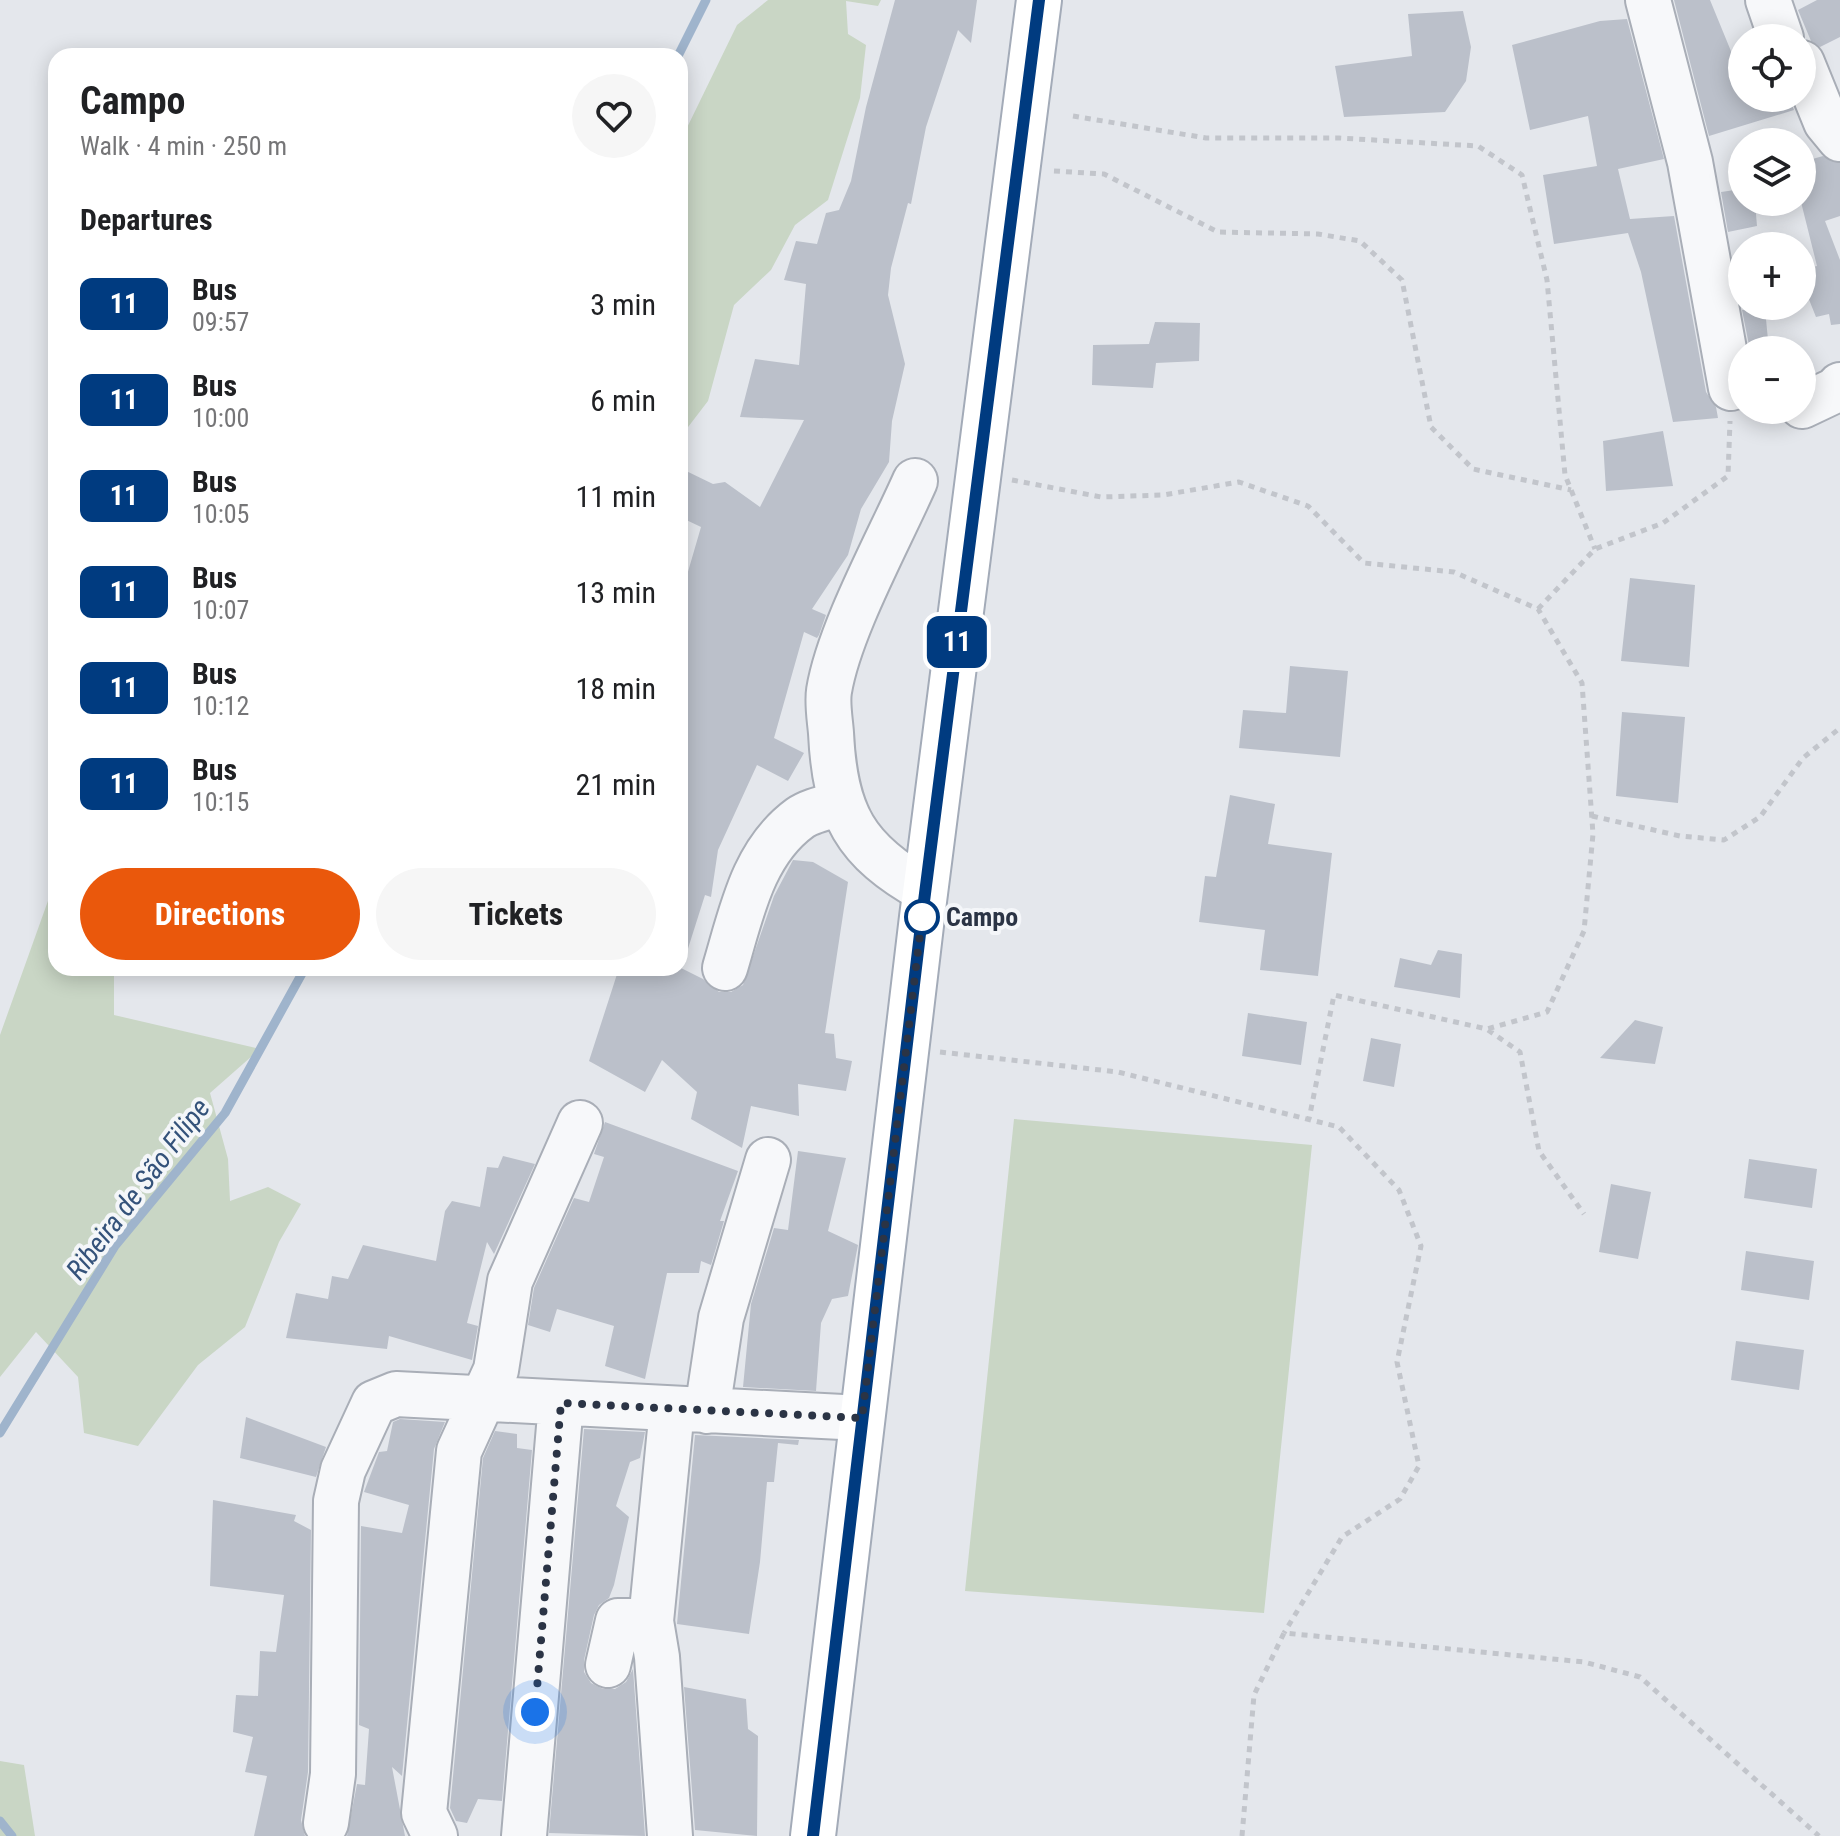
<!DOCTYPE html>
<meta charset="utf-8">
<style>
body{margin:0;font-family:"Roboto Condensed",sans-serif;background:#f6f6f6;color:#202124;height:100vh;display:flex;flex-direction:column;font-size:30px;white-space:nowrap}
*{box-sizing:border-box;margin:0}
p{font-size:26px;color:#757577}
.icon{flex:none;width:44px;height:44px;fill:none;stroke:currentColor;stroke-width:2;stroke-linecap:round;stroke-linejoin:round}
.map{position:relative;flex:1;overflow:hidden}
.side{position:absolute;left:48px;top:48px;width:640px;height:928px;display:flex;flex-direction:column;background:#fff;border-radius:24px;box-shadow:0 4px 20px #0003}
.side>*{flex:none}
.badge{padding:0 16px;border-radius:12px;font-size:28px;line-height:52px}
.tools{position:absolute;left:1728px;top:24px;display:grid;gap:16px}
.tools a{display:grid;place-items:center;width:88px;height:88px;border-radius:50%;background:#fff;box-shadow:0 4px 20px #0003;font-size:40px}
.you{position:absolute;width:40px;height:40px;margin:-20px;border:6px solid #fff;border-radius:50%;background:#1a73e8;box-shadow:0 0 0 12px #1a73e833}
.map>.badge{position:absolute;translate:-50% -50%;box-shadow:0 0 0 4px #fff}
h2{padding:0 32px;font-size:30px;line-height:72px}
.round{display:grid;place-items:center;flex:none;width:84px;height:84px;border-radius:42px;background:#f6f6f6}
.headline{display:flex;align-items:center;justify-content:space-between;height:136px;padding:0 32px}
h1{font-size:38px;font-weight:700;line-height:60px}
.cta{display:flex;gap:16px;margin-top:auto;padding:16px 32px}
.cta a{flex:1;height:92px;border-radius:48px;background:#ea580c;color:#fff;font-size:32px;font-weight:700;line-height:92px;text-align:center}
.cta a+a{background:#f6f6f6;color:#202124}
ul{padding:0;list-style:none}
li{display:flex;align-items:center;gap:24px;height:96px;padding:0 32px}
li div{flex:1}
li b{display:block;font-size:30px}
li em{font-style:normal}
li .badge{min-width:88px;font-weight:700;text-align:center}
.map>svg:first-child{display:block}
.green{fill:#c9d6c5}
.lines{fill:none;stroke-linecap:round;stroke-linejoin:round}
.stream{stroke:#9fb4cc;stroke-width:9}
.building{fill:#bbc0ca}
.minor-casing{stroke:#a9aeb7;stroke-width:48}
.major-casing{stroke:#a3abb8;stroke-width:48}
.path{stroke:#c2c5cb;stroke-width:5;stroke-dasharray:6 6;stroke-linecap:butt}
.minor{stroke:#f7f8fa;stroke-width:44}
.major{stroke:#fff;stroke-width:44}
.line-casing{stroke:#fff;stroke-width:18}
.line{stroke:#003b80;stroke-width:12}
.walk{stroke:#2b3445;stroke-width:8;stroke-dasharray:0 14.4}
.stop-dot{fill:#fff;stroke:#003b80;stroke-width:4}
.labels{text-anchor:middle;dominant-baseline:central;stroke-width:8;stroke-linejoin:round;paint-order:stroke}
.stop-label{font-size:26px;font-weight:bold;fill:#2b3445;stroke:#f4f6f9;text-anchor:start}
.water-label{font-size:28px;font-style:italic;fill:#34527a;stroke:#f4f6f9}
</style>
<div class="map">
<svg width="1840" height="1836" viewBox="0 0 1840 1836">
<rect width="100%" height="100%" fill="#e4e7ec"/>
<path class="green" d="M768 0H881L878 6 846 1 848 34 866 45 860 98 828 200 795 225 771 270 734 305 708 401 685 431 680 428V142L737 25Z
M56 897V968H114V1015L260 1049 210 1093 228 1159 230 1201 268 1187 301 1204 279 1242 245 1327 198 1365 138 1446 84 1433 78 1377 36 1332 0 1377V1035L49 898Z
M1014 1119 1312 1145 1264 1613 965 1591Z
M0 1761 24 1765 35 1836H0Z"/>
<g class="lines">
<path class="stream" d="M678 56 706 0
M0 1433 115 1246 225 1113 305 968
M0 1821 12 1836"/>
</g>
<path class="building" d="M895 0H977L971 43 958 30 926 127 911 204 908 203 891 268 888 295 905 364 892 421 889 462 861 509 848 555 812 609 826 615 819 635 817 638 804 632 774 738 804 753 788 781 757 765 718 850 711 897 705 895 685 958 680 957V581L685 582 701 527 680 517V468L713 484 725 482 760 507 804 420 740 417 755 359 799 365 806 284 784 280 796 241 817 244 826 213 839 210 851 181 866 107Z
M1674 0H1710L1742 78V98H1789L1794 110 1709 136Z
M1817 0H1840V37L1820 47 1811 41 1798 10Z
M1463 11 1471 47 1466 81 1445 112 1344 117 1335 66 1412 56 1408 14Z
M1627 19 1664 159 1618 169 1630 219 1674 216 1706 392 1716 407 1718 418 1673 422 1641 272 1628 233 1554 244 1543 175 1597 166 1588 116 1530 130 1512 45 1600 21Z
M1823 156 1840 163V216L1825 221 1840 260V324L1831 325 1829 314 1816 317 1802 282V270L1817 266 1801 202 1802 162Z
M1742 189V202H1755L1757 226 1728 232 1721 192Z
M1765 309 1769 350H1750L1742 310Z
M1155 322 1200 323 1199 361 1156 363 1153 388 1092 385 1093 345 1149 344Z
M1663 431 1673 486 1606 491 1603 441Z
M1630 578 1695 585 1689 667 1621 661Z
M1290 666 1348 671 1340 757 1239 748 1243 710 1286 713Z
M1622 712 1685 717 1678 803 1616 796Z
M1230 795 1275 804 1268 844 1332 853 1318 976 1260 970 1265 930 1199 922 1205 876 1216 877Z
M793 860 813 862 848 882 825 1033 834 1034 836 1058 852 1061 846 1091 798 1084 799 1116 751 1106 742 1148 691 1119 697 1092 662 1060 645 1092 589 1061 619 968H681L703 979 719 992H731L743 985 774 896Z
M1438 950 1462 954 1460 998 1394 987 1400 958 1431 965Z
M1248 1013 1307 1022 1301 1065 1242 1056Z
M1635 1020 1663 1027 1655 1064 1600 1058Z
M1371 1038 1401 1044 1394 1087 1363 1081Z
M605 1122 738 1171 720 1221H724L711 1265 701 1261 699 1273H667L645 1379 605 1366 614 1326 557 1309 550 1332 528 1325 534 1288 574 1198 589 1202 604 1157 594 1154Z
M798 1151 846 1158 828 1231 858 1245 848 1296 832 1299 821 1323 816 1391 743 1387 751 1304 774 1228 788 1230Z
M503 1156 535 1164 494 1254 487 1242 467 1323 478 1326 472 1360 389 1336 387 1349 286 1338 296 1293 328 1299 332 1276 348 1279 363 1245 436 1261 445 1211 452 1201 480 1207 487 1167 498 1168Z
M1749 1159 1817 1169 1812 1208 1744 1198Z
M1611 1184 1651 1192 1638 1259 1599 1252Z
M1746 1251 1814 1261 1809 1300 1741 1290Z
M1736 1341 1804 1350 1799 1390 1731 1380Z
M246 1417 326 1447 316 1477 240 1458Z
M400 1419 445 1422 434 1449 402 1776 392 1767 405 1836H347L357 1784 365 1785 369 1729 359 1725 361 1526 402 1533 409 1505 364 1492 379 1452 387 1451 393 1422Z
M584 1429 645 1432 640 1458 630 1462 616 1506 629 1517 614 1585 609 1598 599 1605 594 1615 584 1660V1672L591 1683 603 1689H615L626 1682 633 1669 645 1836 549 1833Z
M495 1431 517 1434V1448L532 1450 502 1801 478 1799 467 1823 456 1821 450 1808 483 1458Z
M695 1435 799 1440 798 1445 778 1443 774 1482H767L760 1562 749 1634 677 1624Z
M213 1500 296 1515 294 1521 311 1530 308 1772 301 1820 305 1836H254L267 1776 245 1772 253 1737 233 1732 236 1695 258 1696 260 1651 276 1652 284 1595 210 1586Z
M684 1687 746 1699 748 1729 758 1736 757 1836 695 1830Z"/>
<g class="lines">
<defs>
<path id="minor" d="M1648 0 1690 162 1731 388
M1768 0 1781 38
M1802 63 1826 122 1840 139
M1802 406 1838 389 1840 385
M915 481C889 540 839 630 829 691 827 704 830 720 831 733 835 814 855 851 925 890
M725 968C741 915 752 853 800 818 810 811 828 807 841 803
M707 1411 721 1318 768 1160
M608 1665 618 1621H651
M326 1823 333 1774 336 1501 343 1470 374 1403 396 1394 862 1418
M435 1836 424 1813 459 1451 496 1370 510 1281 580 1123
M524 1836 561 1403
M670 1836 657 1657 651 1621 672 1409"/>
<path id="major" d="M813 1836 922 917 1039 0"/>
</defs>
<use href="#minor" class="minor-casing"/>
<use href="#major" class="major-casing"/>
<path class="path" d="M1073 116 1206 138H1339L1478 146 1522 175 1547 280 1565 475 1595 549
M1054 171 1104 174 1218 232 1318 234 1360 241 1402 280 1431 427 1473 469 1571 490
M1012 480 1101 497 1163 495 1239 482 1308 506 1364 563 1454 572 1538 609 1582 683 1593 834 1584 931 1547 1012 1487 1029 1334 995 1309 1119
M1538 609 1595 549 1663 523 1728 476 1730 421
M1592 816 1680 836 1724 840 1760 817 1803 758 1840 728
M1488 1030 1520 1052 1539 1151 1584 1214
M940 1052 1118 1072 1339 1127 1399 1190 1421 1246 1397 1362 1419 1466 1400 1499 1342 1537 1284 1633
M1242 1836 1254 1695 1284 1633 1584 1662 1640 1677 1819 1836"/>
<use href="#minor" class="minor"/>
<use href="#major" class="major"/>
</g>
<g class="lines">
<defs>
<path id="line" d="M813 1836 922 917 1039 0"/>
</defs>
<use href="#line" class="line-casing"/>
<use href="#line" class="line"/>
<path class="walk" d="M535 1712 561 1403 862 1418 922 917"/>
</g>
<circle class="stop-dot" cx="922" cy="917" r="16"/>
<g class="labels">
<g class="stop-label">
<text x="946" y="917">Campo</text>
</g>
<g class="water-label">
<text transform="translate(138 1189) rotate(-53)">Ribeira de São Filipe</text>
</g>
</g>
</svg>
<div class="tools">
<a><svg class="icon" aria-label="locate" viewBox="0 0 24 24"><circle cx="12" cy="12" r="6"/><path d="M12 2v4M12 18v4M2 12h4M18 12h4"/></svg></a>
<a><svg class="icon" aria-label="layers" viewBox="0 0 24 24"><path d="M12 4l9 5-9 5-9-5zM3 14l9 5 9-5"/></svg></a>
<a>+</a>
<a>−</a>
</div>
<div class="you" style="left:535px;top:1712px"></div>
<b class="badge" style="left:957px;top:642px;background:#003b80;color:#fff">11</b>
<section class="side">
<div class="headline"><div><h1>Campo</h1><p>Walk · 4 min · 250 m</p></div><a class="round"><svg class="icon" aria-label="heart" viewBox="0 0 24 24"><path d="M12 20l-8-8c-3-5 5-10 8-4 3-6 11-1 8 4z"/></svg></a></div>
<h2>Departures</h2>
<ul>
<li><span class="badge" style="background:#003b80;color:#fff">11</span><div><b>Bus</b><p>09:57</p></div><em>3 min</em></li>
<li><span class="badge" style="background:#003b80;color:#fff">11</span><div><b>Bus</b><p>10:00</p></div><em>6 min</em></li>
<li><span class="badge" style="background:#003b80;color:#fff">11</span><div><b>Bus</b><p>10:05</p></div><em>11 min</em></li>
<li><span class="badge" style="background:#003b80;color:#fff">11</span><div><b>Bus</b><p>10:07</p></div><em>13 min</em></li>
<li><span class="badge" style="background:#003b80;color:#fff">11</span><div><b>Bus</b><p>10:12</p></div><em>18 min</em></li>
<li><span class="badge" style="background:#003b80;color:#fff">11</span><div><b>Bus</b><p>10:15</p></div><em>21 min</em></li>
</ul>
<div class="cta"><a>Directions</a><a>Tickets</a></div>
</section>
</div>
